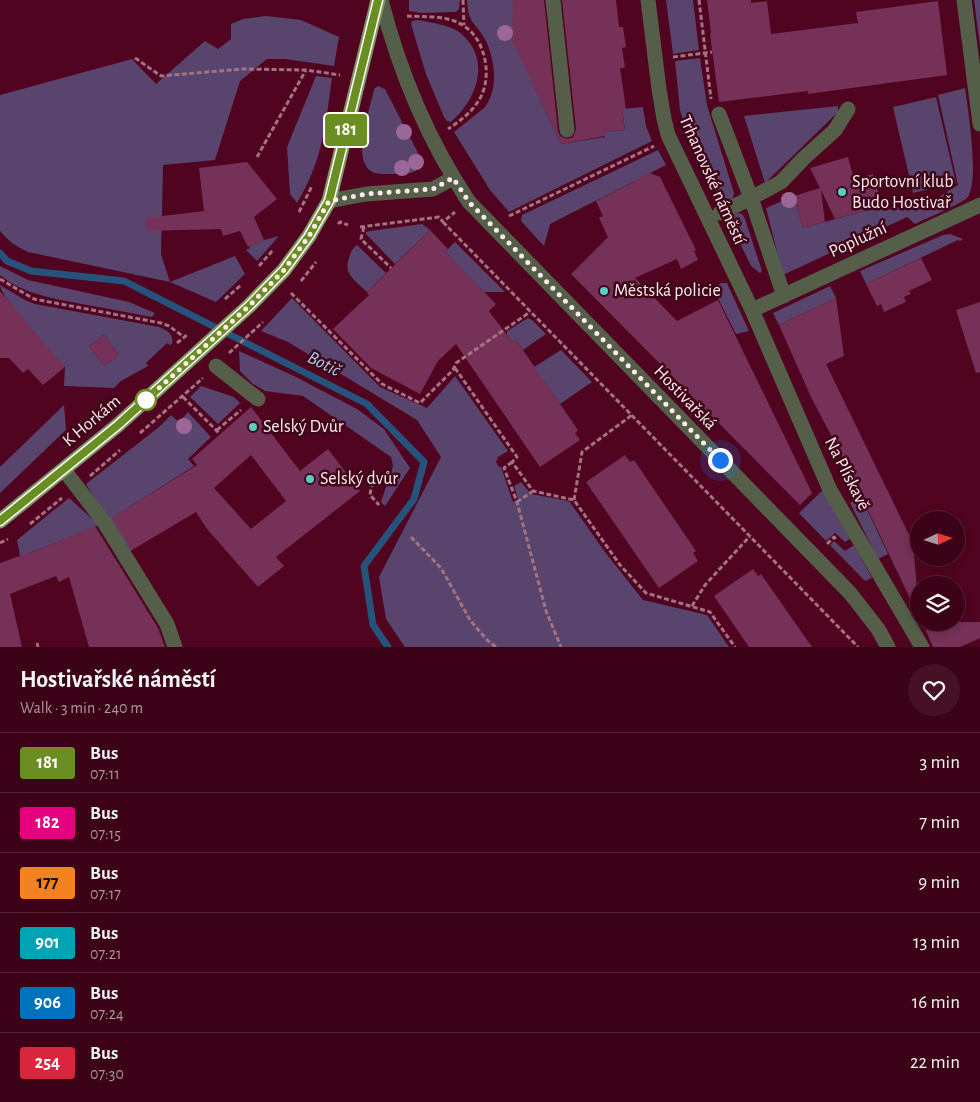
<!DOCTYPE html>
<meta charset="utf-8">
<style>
body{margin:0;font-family:"Alegreya Sans",sans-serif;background:#471125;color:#f1f3f6;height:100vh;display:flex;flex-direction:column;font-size:19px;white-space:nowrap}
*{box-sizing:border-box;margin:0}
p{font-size:16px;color:#ac98a2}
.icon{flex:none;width:28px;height:28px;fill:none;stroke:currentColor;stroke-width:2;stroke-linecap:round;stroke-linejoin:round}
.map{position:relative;height:647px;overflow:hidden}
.sheet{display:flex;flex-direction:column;background:#3c0318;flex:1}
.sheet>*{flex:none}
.badge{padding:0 10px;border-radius:4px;font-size:18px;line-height:32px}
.needle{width:32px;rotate:86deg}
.tools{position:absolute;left:910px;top:511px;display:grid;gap:10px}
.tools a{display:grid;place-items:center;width:55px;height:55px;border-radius:50%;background:#3c0318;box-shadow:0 2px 8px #0003,0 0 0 1px #552537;font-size:25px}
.you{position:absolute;width:25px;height:25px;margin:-12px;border:4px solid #fff;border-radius:50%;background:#1a73e8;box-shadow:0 0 0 8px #1a73e833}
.map>.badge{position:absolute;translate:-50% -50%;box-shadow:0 0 0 2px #fff}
.round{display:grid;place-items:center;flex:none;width:52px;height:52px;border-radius:26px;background:#471125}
.head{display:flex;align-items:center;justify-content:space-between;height:85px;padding:0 20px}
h1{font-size:24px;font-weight:700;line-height:38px}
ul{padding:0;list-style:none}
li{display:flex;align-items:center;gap:15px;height:60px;padding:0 20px;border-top:1px solid #552537}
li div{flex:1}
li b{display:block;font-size:19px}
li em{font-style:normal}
li .badge{min-width:55px;font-weight:700;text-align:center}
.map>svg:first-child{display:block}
.green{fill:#59446d;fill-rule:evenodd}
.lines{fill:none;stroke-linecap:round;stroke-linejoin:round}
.stream{stroke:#25537b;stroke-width:7}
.building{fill:#753158;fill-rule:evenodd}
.path{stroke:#a47383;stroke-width:3;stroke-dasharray:5 2.5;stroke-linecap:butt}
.minor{stroke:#545e48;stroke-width:15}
.major{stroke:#7e9264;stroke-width:15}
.tree{fill:#9a6796}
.line-casing{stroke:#fff;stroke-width:11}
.line{stroke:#6b8e23;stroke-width:8}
.walk{stroke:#ffecee;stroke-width:5;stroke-dasharray:0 9}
.poi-dot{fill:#56cec3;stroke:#3e0618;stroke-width:2}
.stop-dot{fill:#fff;stroke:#6b8e23;stroke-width:2.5}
.labels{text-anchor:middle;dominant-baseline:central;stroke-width:5;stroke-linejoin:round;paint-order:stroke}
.street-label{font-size:18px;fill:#ffecee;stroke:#3e0618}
.poi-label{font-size:18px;fill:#ffecee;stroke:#3e0618;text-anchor:start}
.water-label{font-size:19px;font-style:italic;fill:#a6cef4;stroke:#3e0618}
</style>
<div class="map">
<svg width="980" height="647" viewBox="0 0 980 647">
<rect width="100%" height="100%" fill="#500420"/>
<path class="green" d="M409 0H460L459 9 456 12 421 13 409 11Z
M467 0H513V41L561 144 605 137 604 132 625 130 622 109 643 107 646 126 652 141 509 212 490 190 454 132 484 108C499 90 495 61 486 41 476 22 468 25 467 0Z
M666 0H693L699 50 673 54Z
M974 0H980V46Z
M266 16 301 20 339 37 334 66 285 59H267L240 81 215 160 163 165 161 254 170 282 235 256 245 274 216 302 170 282 28 252C17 247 8 241 0 231V95L132 59 156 84 205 41 218 49 231 39V24L243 19Z
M418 20C432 23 447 24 459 32 492 57 478 99 451 122L447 121 444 117 426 74 411 24 412 21Z
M700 58 707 105 734 193 733 198 722 205 685 127 680 110 675 61Z
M316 76 332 78C325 126 323 160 297 203L290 194 287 147Z
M378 86 385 89 418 153 420 162 416 171C408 175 399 174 390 174 385 174 379 174 374 173 350 163 369 112 373 94L374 89Z
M965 88C968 109 980 184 967 198 955 207 929 217 915 224L907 217 783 275 766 208 794 196 803 228 882 206 884 211 914 203 916 211 958 185 938 95Z
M936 97 956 183 913 193 893 107Z
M838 106V112L765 183 744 116Z
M658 150 666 165 550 224 544 246 521 221 522 215Z
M738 213 742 214 745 219 762 271 760 273 751 266 728 218 730 216Z
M422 224 430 230 395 264 366 234V232L370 231Z
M950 234 963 239 960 241 958 240 866 284 860 271 943 235Z
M279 236 257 261 246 250 250 248V246L264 240Z
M455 242 505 292H484L445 252Z
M357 245 386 273 367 292C354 279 342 274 350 255 352 250 353 248 357 245Z
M0 266 28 280 129 302 155 313 152 317C131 313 109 309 87 305 57 299 24 295 0 275Z
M721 283H727L749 331 736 334 713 288Z
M0 285 25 300 35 304 159 327C167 330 174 334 172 344L170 345 167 343 146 363 148 366 121 381 114 388 64 386 65 367C53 354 0 297 0 285ZM104 335 119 355 104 366 89 346Z
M830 286 836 298 779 325 773 313Z
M292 298 380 387 427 408 455 376 508 451 498 457 496 462 499 467H501L513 502 518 499 514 486 521 482 531 494 569 501 605 552 643 600 707 615 729 647H405L386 619 379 577 441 457 417 420 288 342 261 331Z
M528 318 532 320 546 334 523 350 516 340 512 342 507 335V331Z
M561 350 592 382 560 404 534 367Z
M239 351 296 377 357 409 384 429 410 468 385 506 381 502 393 466 391 457 303 396 265 391 253 384 240 371Z
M201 386 234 397 240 403 218 424 190 397Z
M64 405 66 430 0 493V467Z
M188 412 211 437 188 459 194 466 114 517 133 549 128 553 86 484 159 427 171 415 179 422Z
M824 489 850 539 845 542 835 533 826 541 799 513Z
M861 497 888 554 878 559 850 503Z
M69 498 99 525 48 546 20 556 17 540Z
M834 541 845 551 854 545 872 578 865 581 830 545Z"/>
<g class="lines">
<path class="stream" d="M0 253 7 261 31 271 124 281 367 404 424 462 414 499 364 566 373 625 388 647"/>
</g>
<path class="building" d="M513 0H544L558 131 560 136 568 139 573 137 576 129 562 0H616L619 27H623L626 47 622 48 625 68H620L626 109H622L625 130 604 132 605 136 561 144 512 41Z
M707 0H751V3L767 1 771 34 858 23 856 12 938 1 947 75 808 94V91L719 102 710 34 711 33Z
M848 157 854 179 873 174 882 206 835 219 821 190 825 222 803 228 794 196 820 188 810 168Z
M247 162 277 199 254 217 264 240 248 247 240 231 223 236 221 229 147 231 146 218 204 211 199 168Z
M650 173 660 177 696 250 694 251 698 260 681 269 677 259 635 278 677 321 718 300 812 493 800 505 571 274 608 237 599 218 603 216 596 201Z
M430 230 448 249 445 252 496 304 489 311 512 342 516 340 578 430 575 433 580 440 540 467 456 344 438 361 420 394 371 368 333 329 369 295 367 292Z
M921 258 932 280 909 291 911 294 904 297 906 302 884 312 881 304 877 306 866 284Z
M0 291 65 367 43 385 28 369 23 373 9 358H0Z
M836 298 844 356 826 364 913 543 919 613H917L842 456 811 397 779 325Z
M980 302V372L976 373 956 310Z
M104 335 119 355 104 366 89 346Z
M251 407 300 471 328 449 360 491 276 557 284 566 258 587 207 529 196 512 132 550 112 518 197 465 192 459ZM251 455 286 501 251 529 214 488Z
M625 455 630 462 634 460 696 551 693 553 698 561 659 588 586 482Z
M95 526 158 628 165 647H89L69 577 59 582 56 576 10 594 22 647H0V563L48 546Z
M753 569 758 576 761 574 812 647H749L714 596Z
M922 622H980V638L960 647H933Z"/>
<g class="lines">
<path class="path" d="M463 0 464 25
M699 0 711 99
M407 16C424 17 449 15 464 26 486 40 493 78 479 100 472 112 460 121 448 129
M673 57 712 52
M135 58 161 76 242 69 306 70 340 75
M257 157 306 70
M299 212 312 186
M509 216 654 146
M443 222 858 647
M338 224 340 222 348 225
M360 227 439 217 443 222 455 212
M364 227 361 239 391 268
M259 266 273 250
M0 279 34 299 161 323 169 326 184 337
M301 281 316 262
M291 293 382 384 420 403 453 370 456 363 530 312
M225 299 241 285
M177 343 188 334
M229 353 263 322
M455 368 517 457 512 462 533 491 574 500 620 565 646 593 710 612 735 647
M183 397 220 434
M217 430 241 410
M140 433 203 378
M512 462 504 468 517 502 546 611 561 647
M90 476 120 450
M372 482 370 495 379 505
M574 500 582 452 632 415
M517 502 533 491
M30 524 62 498
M411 537 441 568 470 620 487 640 496 647
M0 543 8 539
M827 544 834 537 836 539
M692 606 705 585 750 536
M37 643 38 647"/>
<path class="minor" d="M381 0C400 74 427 139 469 202L850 593 878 629 888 647
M553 0 567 130
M648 0 659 89 664 119 668 135 752 310 830 490 922 647
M964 0 980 124
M719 114 751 198 720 213
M329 201 366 194 433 189 453 178
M784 296 751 198 781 182 804 158 835 130 848 109
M752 310 980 205
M216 366 258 399
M64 470 104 522 167 624 175 647"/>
<path class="major" d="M0 521 118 425 249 306 284 270 309 236 329 201 378 0"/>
</g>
<g class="tree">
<circle cx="505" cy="33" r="8"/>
<circle cx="404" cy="132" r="8"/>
<circle cx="416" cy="162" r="8"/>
<circle cx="402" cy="168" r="8"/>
<circle cx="789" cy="200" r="8"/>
<circle cx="184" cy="426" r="8"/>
</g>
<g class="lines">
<defs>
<path id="line" d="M0 521 118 425 249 306 284 270 309 236 329 201 378 0"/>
</defs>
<use href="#line" class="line-casing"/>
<use href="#line" class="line"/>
<path class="walk" d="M146 400 249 306 284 270 309 236 329 201 366 194 433 189 453 178 469 202 720 460"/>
</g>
<g class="poi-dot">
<circle cx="842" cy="192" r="5"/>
<circle cx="604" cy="291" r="5"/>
<circle cx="253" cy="427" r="5"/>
<circle cx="310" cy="479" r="5"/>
</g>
<circle class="stop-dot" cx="146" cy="400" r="10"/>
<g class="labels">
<g class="street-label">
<text transform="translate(712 180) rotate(66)">Trhanovské náměstí</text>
<text transform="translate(858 240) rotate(-25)">Poplužní</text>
<text transform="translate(685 398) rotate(46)">Hostivařská</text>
<text transform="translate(92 421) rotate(-40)">K Horkám</text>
<text transform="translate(847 474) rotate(63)">Na Plískavě</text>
</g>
<g class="poi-label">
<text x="852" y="182">Sportovní klub<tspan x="852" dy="21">Budo Hostivař</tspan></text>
<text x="614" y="291">Městská policie</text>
<text x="263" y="427">Selský Dvůr</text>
<text x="320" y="479">Selský dvůr</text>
</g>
<g class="water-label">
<text transform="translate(324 364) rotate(27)">Botič</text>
</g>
</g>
</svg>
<div class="tools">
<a><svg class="needle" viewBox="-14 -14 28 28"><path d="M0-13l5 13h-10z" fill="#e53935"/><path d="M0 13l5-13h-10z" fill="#ac98a2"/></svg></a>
<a><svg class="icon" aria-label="layers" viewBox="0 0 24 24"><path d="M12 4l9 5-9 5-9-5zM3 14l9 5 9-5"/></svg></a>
</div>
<div class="you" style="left:720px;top:460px"></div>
<b class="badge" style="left:346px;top:130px;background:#6b8e23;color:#fff">181</b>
</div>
<section class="sheet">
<div class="head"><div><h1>Hostivařské náměstí</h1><p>Walk · 3 min · 240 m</p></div><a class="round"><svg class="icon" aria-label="heart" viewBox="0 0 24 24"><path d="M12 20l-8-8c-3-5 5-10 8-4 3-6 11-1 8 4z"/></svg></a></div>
<ul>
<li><span class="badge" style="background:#6b8e23;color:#fff">181</span><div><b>Bus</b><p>07:11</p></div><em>3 min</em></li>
<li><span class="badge" style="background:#e6007e;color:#fff">182</span><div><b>Bus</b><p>07:15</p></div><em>7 min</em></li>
<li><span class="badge" style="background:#f58220;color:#111">177</span><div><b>Bus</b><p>07:17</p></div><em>9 min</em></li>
<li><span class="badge" style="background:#00a3b4;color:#fff">901</span><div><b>Bus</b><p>07:21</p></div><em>13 min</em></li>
<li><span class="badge" style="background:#0072bc;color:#fff">906</span><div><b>Bus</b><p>07:24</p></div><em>16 min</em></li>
<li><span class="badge" style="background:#d7263d;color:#fff">254</span><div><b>Bus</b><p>07:30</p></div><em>22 min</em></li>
</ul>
</section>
